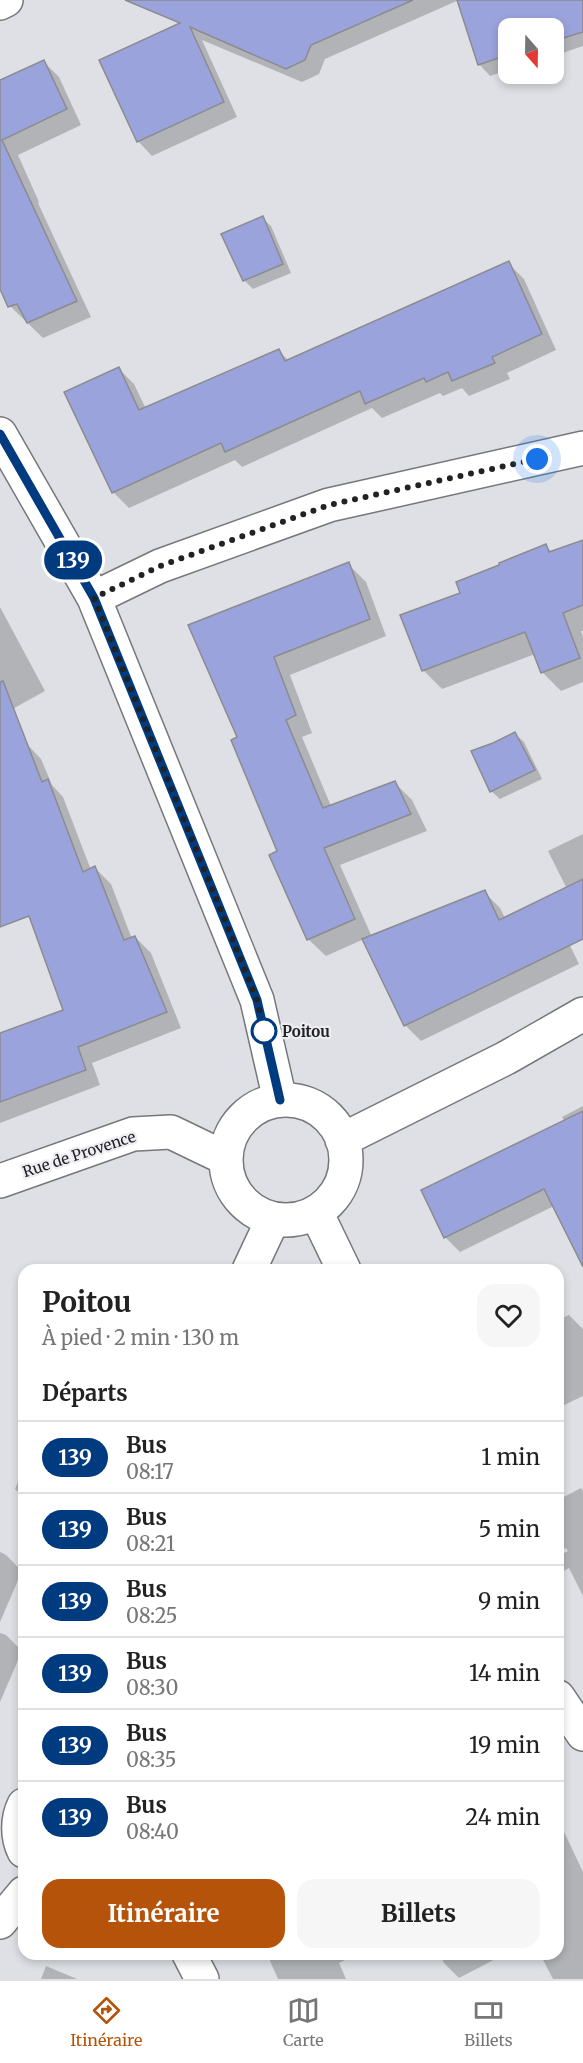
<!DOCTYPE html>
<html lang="fr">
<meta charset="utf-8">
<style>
body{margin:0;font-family:Merriweather,serif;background:#f6f6f6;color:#222;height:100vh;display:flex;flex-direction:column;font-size:22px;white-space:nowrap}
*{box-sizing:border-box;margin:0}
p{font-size:20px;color:#767676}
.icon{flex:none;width:33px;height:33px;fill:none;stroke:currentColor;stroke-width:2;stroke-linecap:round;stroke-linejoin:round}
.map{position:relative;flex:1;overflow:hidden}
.details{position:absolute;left:18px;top:1264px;width:546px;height:696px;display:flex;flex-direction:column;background:#fff;border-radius:18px;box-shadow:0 3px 9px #0003}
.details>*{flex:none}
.badge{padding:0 12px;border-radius:20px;font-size:21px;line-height:39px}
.needle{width:39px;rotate:160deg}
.controls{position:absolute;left:498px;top:18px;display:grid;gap:12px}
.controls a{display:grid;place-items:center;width:66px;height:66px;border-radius:12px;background:#fff;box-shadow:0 3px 9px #0003;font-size:30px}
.you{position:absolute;width:30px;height:30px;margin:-15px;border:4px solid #fff;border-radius:50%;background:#1a73e8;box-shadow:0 0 0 9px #1a73e833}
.map>.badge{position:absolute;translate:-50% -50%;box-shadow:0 0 0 3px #fff}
h2{padding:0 24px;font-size:22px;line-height:54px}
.round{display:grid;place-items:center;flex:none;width:63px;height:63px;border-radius:18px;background:#f6f6f6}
.headline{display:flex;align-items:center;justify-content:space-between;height:102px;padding:0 24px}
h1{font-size:28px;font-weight:700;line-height:45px}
.button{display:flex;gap:12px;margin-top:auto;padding:12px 24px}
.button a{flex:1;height:69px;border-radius:18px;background:#b45309;color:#fff;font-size:24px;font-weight:700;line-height:69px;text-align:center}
.button a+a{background:#f6f6f6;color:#222}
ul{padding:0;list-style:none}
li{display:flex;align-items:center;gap:18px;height:72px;padding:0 24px;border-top:2px solid #e0e0e0}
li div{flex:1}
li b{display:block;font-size:22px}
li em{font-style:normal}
li .badge{min-width:66px;font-weight:700;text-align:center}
.menu{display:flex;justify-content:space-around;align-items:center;height:84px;border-top:2px solid #e0e0e0;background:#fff;font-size:16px;color:#767676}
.menu a{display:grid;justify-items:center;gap:3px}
.menu .current{color:#b45309}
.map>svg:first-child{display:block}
.shadow{fill:#0003}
.building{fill:#9ba3dc;stroke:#8b8c90;stroke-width:1.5}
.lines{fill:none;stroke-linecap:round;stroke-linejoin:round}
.street-casing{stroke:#76777b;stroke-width:36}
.street{stroke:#fff;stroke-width:33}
.line-casing{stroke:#fff;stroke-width:14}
.line{stroke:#003b80;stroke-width:9}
.walk{stroke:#212223;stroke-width:6;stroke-dasharray:0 10.8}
.stop-dot{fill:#fff;stroke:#003b80;stroke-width:3}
.labels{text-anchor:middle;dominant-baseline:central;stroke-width:4.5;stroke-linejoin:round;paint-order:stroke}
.stop-label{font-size:15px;font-weight:bold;fill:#212223;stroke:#ededf2;text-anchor:start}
.street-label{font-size:15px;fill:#212223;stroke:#ededf2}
</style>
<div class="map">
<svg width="583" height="1979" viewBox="0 0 583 1979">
<rect width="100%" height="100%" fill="#dfe0e5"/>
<path class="shadow" d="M189 0H583V46L554 56V28H508V70L490 76 479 64 459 0 325 59 319 74 302 82 202 40 237 117 152 156 138 141 188 21Z
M44 62 59 77 81 125 18 155 39 202 38 203 91 317 43 338 10 306 0 285V82Z
M262 218 271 226 291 273 253 289 244 280Z
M508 263 524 279 556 350 507 373 510 379 469 396 462 388 443 396 440 393 382 418 372 408 242 467 235 460 129 508 113 492 119 369 134 384 146 409 279 351 289 361Z
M583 541V631H581L583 637V682L561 691 542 672 535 654 442 689 423 670 462 593 546 546 553 553Z
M348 564 366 582 386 636 290 675 312 733 302 737 331 806 394 782 412 800 427 831 340 865 372 937 484 892 500 908 505 918 556 917 579 964 421 1041 405 1025 364 939 326 956 308 939 239 738 190 626Z
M0 607 45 691 0 716Z
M515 734 524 742 542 779 500 799 491 791Z
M26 743 41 759 52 785 63 797 91 870 95 868 111 884 132 939 135 937 151 953 181 1028 92 1063 100 1085 0 1123V1035L65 1011 0 838V754Z
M583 834V916L578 911 548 851Z
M583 1106V1260L554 1206 460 1252 445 1237 565 1122 562 1117Z
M569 1315 583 1329V1396L558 1408V1320Z
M24 1468V1498L15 1489Z
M581 1488 583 1491V1596L569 1568 558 1574V1556L568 1551 566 1548 558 1552V1500Z
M0 1552 6 1555 22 1571 0 1622Z
M0 1633 6 1635 22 1651 0 1702Z
M558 1819 583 1872V1979H553L540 1954H558Z
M267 1954H342L345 1960 339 1963 346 1979H278Z
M440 1954H505L459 1978 444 1963Z
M46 1966 77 1979H41Z"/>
<path class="building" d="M125 0H413L311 45 305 60 286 69 190 27 224 102 137 142 99 60 180 23Z
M457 0H583V32L554 41V28H508V55L478 65Z
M44 60 67 109 2 140 77 301 27 323 17 304 8 307 0 289V80Z
M263 216 283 264 243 281 221 234Z
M509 261 542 334 492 357 495 363 452 381 448 372 426 382 424 378 365 404 360 391 225 452 221 443 112 493 64 392 119 367 139 410 279 349 285 361Z
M583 540V605L563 613 580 658 541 673 525 632 422 671 400 615 460 593 456 582 499 565V563L546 544 549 552Z
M349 562 370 619 274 657 296 715 286 720 323 808 395 781 411 814 324 848 355 919 307 940 269 855 277 851 231 740 237 737 188 625Z
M3 681 42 782 48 779 83 872 95 866 124 940 135 936 167 1012 78 1047 86 1070 0 1102V1033L63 1010 29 916 0 927V682Z
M515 732 535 770 490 792 471 751 493 743Z
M583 879V939L404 1026 362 939 485 890 499 920Z
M583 1111V1267L544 1189 444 1238 421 1190Z"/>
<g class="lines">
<defs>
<path id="street" d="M0 3 6 0
M0 434 94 598 257 1000 280 1100
M94 598 160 566 329 505 583 448
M226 1160a60 60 0 1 1 120 0a60 60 0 1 1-120 0Z
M342 1140 506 1058 583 1014
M0 1181 133 1134 171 1132 225 1158
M316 1212 344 1270
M249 1270 273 1219
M558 1697 583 1734
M24 1805C17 1819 17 1837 24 1851
M0 1922 24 1893
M189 1954 202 1979"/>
</defs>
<use href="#street" class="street-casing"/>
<use href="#street" class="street"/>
</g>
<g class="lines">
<defs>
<path id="line" d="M0 434 94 598 257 1000 280 1100"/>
</defs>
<use href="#line" class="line-casing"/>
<use href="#line" class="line"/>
<path class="walk" d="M264 1031 257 1000 94 598 160 566 329 505 537 459"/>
</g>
<circle class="stop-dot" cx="264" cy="1031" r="12"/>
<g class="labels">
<g class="stop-label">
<text x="282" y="1031">Poitou</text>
</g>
<g class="street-label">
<text transform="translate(79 1154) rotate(-18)">Rue de Provence</text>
</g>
</g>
</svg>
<div class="controls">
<a><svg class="needle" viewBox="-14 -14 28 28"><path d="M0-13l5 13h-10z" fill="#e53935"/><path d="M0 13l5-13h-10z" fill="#767676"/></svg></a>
</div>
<div class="you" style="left:537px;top:459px"></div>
<b class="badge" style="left:73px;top:560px;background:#003b80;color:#fff">139</b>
<section class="details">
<div class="headline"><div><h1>Poitou</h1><p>À pied · 2 min · 130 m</p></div><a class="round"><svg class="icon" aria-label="heart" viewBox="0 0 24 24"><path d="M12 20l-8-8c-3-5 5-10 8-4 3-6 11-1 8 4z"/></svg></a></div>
<h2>Départs</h2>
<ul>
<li><span class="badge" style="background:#003b80;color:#fff">139</span><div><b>Bus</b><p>08:17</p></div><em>1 min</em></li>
<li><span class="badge" style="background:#003b80;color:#fff">139</span><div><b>Bus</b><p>08:21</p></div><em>5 min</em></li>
<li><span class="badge" style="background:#003b80;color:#fff">139</span><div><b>Bus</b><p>08:25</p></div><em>9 min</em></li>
<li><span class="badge" style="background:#003b80;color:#fff">139</span><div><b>Bus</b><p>08:30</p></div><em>14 min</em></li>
<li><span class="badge" style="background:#003b80;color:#fff">139</span><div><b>Bus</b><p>08:35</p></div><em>19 min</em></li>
<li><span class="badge" style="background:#003b80;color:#fff">139</span><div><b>Bus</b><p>08:40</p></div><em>24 min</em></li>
</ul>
<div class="button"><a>Itinéraire</a><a>Billets</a></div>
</section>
</div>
<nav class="menu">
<a class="current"><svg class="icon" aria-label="directions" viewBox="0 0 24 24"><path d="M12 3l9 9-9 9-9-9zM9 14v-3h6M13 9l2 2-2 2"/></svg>Itinéraire</a>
<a><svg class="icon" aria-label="map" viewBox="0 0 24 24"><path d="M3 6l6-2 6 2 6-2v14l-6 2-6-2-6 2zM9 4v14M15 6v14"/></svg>Carte</a>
<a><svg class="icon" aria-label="tickets" viewBox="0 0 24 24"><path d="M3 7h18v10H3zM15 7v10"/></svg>Billets</a>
</nav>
